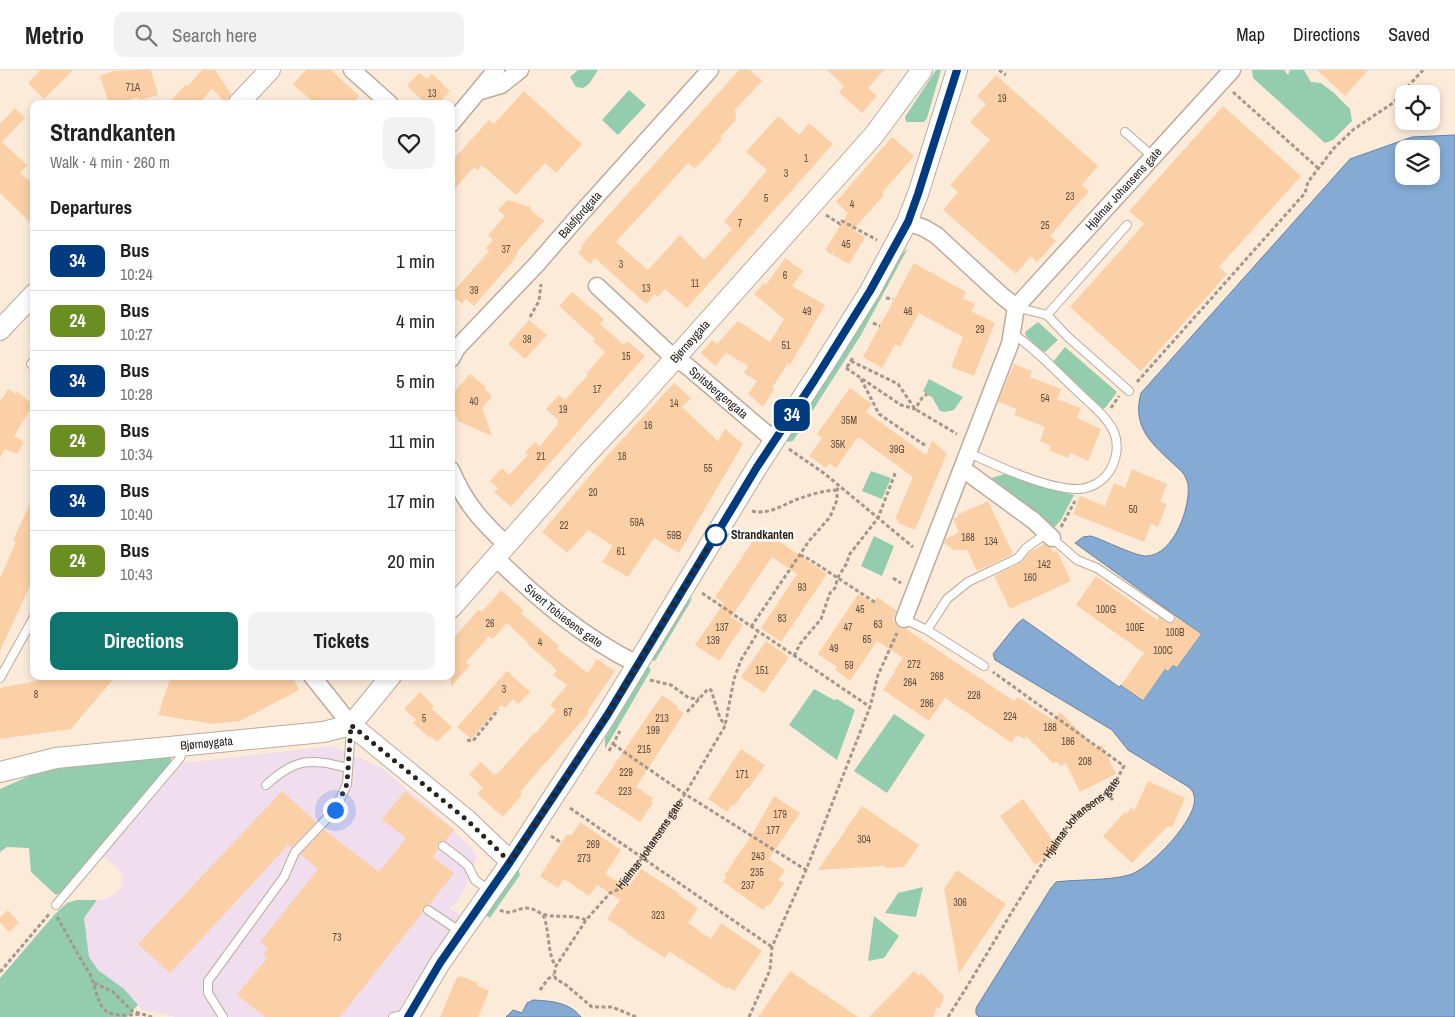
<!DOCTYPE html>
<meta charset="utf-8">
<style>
body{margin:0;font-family:"Archivo Narrow",sans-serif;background:#f2f2f2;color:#222;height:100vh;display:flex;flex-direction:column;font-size:19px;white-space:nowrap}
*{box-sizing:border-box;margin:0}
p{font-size:16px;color:#767676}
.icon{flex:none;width:28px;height:28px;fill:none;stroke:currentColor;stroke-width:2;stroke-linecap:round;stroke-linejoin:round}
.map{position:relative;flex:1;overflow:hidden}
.drawer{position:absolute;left:30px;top:30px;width:425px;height:580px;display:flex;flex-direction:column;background:#fff;border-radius:10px;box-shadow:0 2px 8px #0003}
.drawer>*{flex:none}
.badge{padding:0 10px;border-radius:8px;font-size:18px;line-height:32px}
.buttons{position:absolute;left:1395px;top:15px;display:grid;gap:10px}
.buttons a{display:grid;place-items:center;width:45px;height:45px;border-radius:10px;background:#fff;box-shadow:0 2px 8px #0003;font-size:25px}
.you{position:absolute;width:25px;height:25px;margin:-12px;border:4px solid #fff;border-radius:50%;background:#1a73e8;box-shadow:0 0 0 8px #1a73e833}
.map>.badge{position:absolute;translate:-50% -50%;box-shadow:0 0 0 2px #fff}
h2{padding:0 20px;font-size:19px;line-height:45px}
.round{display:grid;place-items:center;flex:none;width:52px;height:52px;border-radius:10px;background:#f2f2f2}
.summary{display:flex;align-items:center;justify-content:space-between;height:85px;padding:0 20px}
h1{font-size:24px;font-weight:800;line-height:38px}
.action{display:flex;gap:10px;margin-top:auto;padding:10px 20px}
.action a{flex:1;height:58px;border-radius:10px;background:#0f766e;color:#fff;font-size:20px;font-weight:800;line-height:58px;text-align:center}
.action a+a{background:#f2f2f2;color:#222}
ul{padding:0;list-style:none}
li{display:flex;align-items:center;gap:15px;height:60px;padding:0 20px;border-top:1px solid #e0e0e0}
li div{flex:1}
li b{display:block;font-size:19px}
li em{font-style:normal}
li .badge{min-width:55px;font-weight:700;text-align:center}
header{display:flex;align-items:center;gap:30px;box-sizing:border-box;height:70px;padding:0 25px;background:#fff;border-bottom:1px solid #e0e0e0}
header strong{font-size:24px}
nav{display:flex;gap:28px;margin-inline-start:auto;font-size:18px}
.search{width:350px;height:45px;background:#f2f2f2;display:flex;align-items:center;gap:12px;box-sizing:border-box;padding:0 18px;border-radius:10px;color:#767676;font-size:19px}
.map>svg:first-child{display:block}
.industrial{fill:#f0ddee}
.green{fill:#94ccae}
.water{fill:#85abd4;stroke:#6a829d;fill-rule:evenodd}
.building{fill:#fbd0a6}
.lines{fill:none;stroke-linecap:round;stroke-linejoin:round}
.service-casing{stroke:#bcab9b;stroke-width:10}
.minor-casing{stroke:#bcab9b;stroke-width:19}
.tertiary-casing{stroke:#bcab9b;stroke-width:22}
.path{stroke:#a4978b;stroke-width:3;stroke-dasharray:4 2.5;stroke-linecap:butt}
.service{stroke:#fff;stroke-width:8}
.minor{stroke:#fff;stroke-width:16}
.tertiary{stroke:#fff;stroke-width:20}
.line-casing{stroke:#fff;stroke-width:11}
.line{stroke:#003b80;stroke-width:8}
.walk{stroke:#2a231d;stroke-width:5;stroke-dasharray:0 9}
.stop-dot{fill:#fff;stroke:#003b80;stroke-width:2.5}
.labels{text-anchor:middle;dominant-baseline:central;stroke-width:5;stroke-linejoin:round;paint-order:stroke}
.number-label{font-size:10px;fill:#5e4e3f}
.street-label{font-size:12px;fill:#2a231d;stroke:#fefbf7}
.stop-label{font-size:12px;font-weight:bold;fill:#2a231d;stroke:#fefbf7;text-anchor:start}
</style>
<header>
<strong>Metrio</strong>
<div class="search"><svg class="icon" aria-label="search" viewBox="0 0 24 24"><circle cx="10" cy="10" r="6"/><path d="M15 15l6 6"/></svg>Search here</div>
<nav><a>Map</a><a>Directions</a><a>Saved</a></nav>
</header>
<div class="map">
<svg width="1455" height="947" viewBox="0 0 1455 947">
<rect width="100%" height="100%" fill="#fdebda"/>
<path class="industrial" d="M332 676 380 697 454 758V761L474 781 477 788 464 821 458 831 450 838 461 846 408 923 395 947H177L142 940 124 919 98 900 89 887 84 848 97 830 106 829 113 825 119 821 123 813 122 805 117 797 103 787 107 782 183 693Z"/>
<path class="green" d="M578 0H598L589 14 583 18 576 17 570 7Z
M936 0H941L927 48 924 52H906L905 47Z
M1252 0H1284L1288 5 1290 0H1304L1311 12 1321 13 1334 23 1350 39 1352 51 1333 70 1325 73 1253 8Z
M629 20 646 35 618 65 602 50Z
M908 178 861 265 793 371 786 372 857 262 901 185Z
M1038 252 1058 270 1045 282 1042 281 1026 266 1025 262Z
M1065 277 1117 322 1106 337 1103 339 1053 292Z
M929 309 963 327 954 340 945 342 940 341 932 327 929 326 923 321Z
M871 401 891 408 882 429 862 421Z
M1004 404 1042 417 1074 425 1061 450 1053 459 989 411 992 408Z
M874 466 894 476 882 506 861 496Z
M692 527 691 531 655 591 651 589 685 534Z
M648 596 651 600 605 679V668Z
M814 619 834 630 837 629 855 640 837 690 789 655Z
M894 644 925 665 887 723 854 701Z
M170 686 172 691 170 695 62 822 56 825 31 802 29 778 7 777 0 782V719L36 703 53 698Z
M518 799 520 805 490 848 485 845Z
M923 817 916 847 885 843 898 823Z
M77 830H97L84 848 89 887 98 900 124 919 138 935 127 947H0V908L55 844 67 833Z
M874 846 899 866 884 888 868 891Z"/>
<path class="water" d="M1455 65V947H979L976 944V938L1051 818 1056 812C1080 809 1107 811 1129 805 1149 800 1201 746 1194 725 1193 721 1190 718 1187 716L1128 680 1112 660 995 590 993 584 1017 554 1023 549 1119 617 1121 615 1142 630 1165 599 1168 601 1173 595 1177 597 1201 564 1075 473 1083 467 1091 466C1104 470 1137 487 1147 486 1174 485 1191 436 1188 414 1187 410 1185 406 1183 403 1159 379 1130 362 1141 323L1350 89 1412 67ZM1404 79H1431V106H1404Z
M533 930C551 931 569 932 581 947H506L513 940 522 943 527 933Z"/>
<path class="building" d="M40 0H73L44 29 28 13Z
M141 0H151L158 25 139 30 138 27 118 34H109L100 6 114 1Z
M202 0H215L231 24 226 33 212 19 198 34H168L186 14 188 16Z
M306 0H331L359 26 353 34H315L293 14Z
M739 0H750L762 11 735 40 736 50 720 67 722 69 695 99 688 93 616 172 648 200 680 165 704 190 732 159 724 152 767 100 746 82 778 46 799 65 809 53 833 74 687 238 665 219 658 227 655 224 646 234 595 188 590 194 578 183 583 177 581 176 595 160Z
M827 0H884L868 18 877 26 862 43 839 22 844 16Z
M1317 0H1368L1345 26Z
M419 3 427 9 432 4 450 21 438 34H426L407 16Z
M996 5 1098 96 1082 115 1089 121 1050 166 1056 171 1037 192 1031 186 1016 204 943 140 958 122 950 115 990 70 970 52 986 34 977 26Z
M524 21 582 74 556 103 545 93 516 125 482 95 478 100 474 97 451 123V92L489 50 494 54Z
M1223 36 1301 106 1219 197 1227 204 1141 301 1070 237 1144 154 1129 141Z
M15 38 25 48 2 72 27 95 20 103 34 115V156L0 123V54Z
M892 67 914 86 882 123 884 125 853 160 865 167 849 194 833 185 835 181 832 185 825 180 848 143 836 132Z
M507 130 531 137V140L544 151 517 182 518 183 512 192 474 236 466 229 462 234 451 224 489 181 486 178 493 170 488 165 505 146 498 140Z
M785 188 803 201 792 216 825 235 790 295 788 293 772 318 774 319 763 337 748 324 757 311 744 303 748 296 726 283 715 296 701 283 712 270 717 274 738 251 770 272 784 249 754 224 764 213 766 215Z
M914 193 966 222 963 228 975 234 971 241 995 253 974 306 951 297 963 267 919 243 900 277 895 274 882 298 863 287Z
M572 222 604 249 600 254 624 275 627 271 645 286 511 437 494 422 498 418 490 411 502 398 509 405 528 385 525 383 535 372 540 376 558 354 557 353 559 351 546 339 559 325 565 330 588 305 586 304 605 282 593 271 595 269 559 236Z
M529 250 547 265 525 289 508 274Z
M1014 294 1032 301 1030 307 1061 319 1057 329 1081 338 1077 348 1101 359 1088 391 1070 383 1068 388 1049 380 1051 376 1040 371 1045 357 1014 345 1017 339 998 332Z
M470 304 486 317 485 319 491 325 490 327 491 328 482 338 492 366 458 351 451 331V326Z
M674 313 691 328 682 337 718 371 725 359 743 374 679 483 654 468 628 507 602 492 613 476 588 460 567 483 542 462 604 389Z
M850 318 872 334 866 342 926 385 932 371 947 383 915 460 898 453 899 450 895 449 913 407 858 367 836 398 829 393 826 398 809 386 822 368 817 364Z
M8 319 16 324 17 321 33 335 14 366 24 372 17 384 5 379 0 388V332Z
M1132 399 1167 414 1160 432 1167 434 1158 457 1151 454 1144 472 1073 444 1080 426 1105 436 1114 413 1125 418Z
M34 425V507L0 581V508L16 472 13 470Z
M988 431 1013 484 977 501 967 480H954L944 473 946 469 959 462 953 449 958 447 957 445Z
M761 459 827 504 781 572 761 558 797 504 772 487 731 547 743 555 719 591 695 575 724 533 715 527Z
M1044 474 1051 478 1053 482 1057 481 1071 511 1010 539 994 506 1020 493 1030 482Z
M1096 506 1157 550 1159 547 1167 553H1172L1175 551V546L1201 564 1177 597 1173 595 1168 601 1165 599 1143 630 1121 615 1144 583 1076 535Z
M501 520 521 538 523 541 521 543 559 576 557 579 588 603 597 589 615 601 587 642 589 643 520 722 522 724 520 727 503 747 477 724 483 718 469 704 481 692 494 705 498 703 534 663 535 664 556 640 550 635 567 615 553 605 557 600 527 574 528 573 507 553 493 569 489 566 466 592 470 595 451 617V571L479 539 482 542Z
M858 524 873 533 877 527 897 541 892 549 897 556 901 558 906 559 1014 631 1018 627 1053 650 1060 642 1096 678 1102 675 1116 704 1080 722 1066 693 1060 696 1056 691 1054 694 1026 666 1024 669 1017 665 1012 673 945 628 929 651 883 620 895 602 894 601 903 588 877 571 850 611 835 600 837 597 818 584Z
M766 571 789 587 764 623 741 607Z
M507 601 530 622 518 634 513 629 505 638 501 635 471 669 457 657Z
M41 606H116L71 659 0 669V618L36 611Z
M171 606H292L299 620 240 651 213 654 158 645Z
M420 622 434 636 431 638 452 657 437 672 431 666 430 668 413 653 416 650 404 639Z
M662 625 678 636 677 639 684 643 636 717 653 728 651 732 653 733 640 752 595 723Z
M741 679 765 695 748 719 747 718 734 736 732 735 727 742 708 729Z
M1148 711 1185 728 1172 758 1168 756 1132 793 1103 766 1125 742 1126 744 1132 737 1134 741Z
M282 721 316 752 292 777 288 775 170 903 138 874Z
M405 721 454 760 445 771 439 772 437 776 438 779 433 787 454 803 429 835 424 837 423 842 340 947H265L237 925 267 888 263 885 268 878 260 872 318 799 300 784 324 760 379 802 406 768 382 749Z
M774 726 800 743 769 789 785 800 778 810 784 813 769 836 767 835 763 840 723 812 726 807 724 806 753 763Z
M1023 729 1058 778 1035 795 1000 746Z
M862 736 919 775 904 797 885 798V796L818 800Z
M580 752 621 780 605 804 628 818 641 799 680 824 679 825 698 838 688 853 711 869 721 853 762 881 734 921 728 917 727 919 669 881 665 888 626 863 627 862 607 849 620 830 597 815 589 826 564 809 558 818 540 806 567 764 571 766Z
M957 800 1006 834 959 903 944 819Z
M8 840 19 853 9 862 0 852V847Z
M790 901 858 947H758Z
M914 901 919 906 921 903 944 926 940 938 936 937 934 947H869Z
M460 906 478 913 477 915 489 921 478 947H440L457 907 459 908Z"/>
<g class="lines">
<defs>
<path id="service" d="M1125 62 1152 86
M1016 237 1047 245 1068 267 1129 321
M1047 245 1127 155
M31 294 34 291
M969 383C997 396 1047 419 1077 419 1090 419 1102 412 1109 402 1117 390 1119 374 1114 362 1106 345 1088 332 1075 319 1055 300 1036 279 1013 264
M1052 468 1077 490 1097 498 1170 548
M904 549 927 560 984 596
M927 560 947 529 968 512 1018 488 1026 478 1047 463
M0 608 34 547
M266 715C296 688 309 688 348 698
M443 776 460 789 468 796 475 810 490 821
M56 835 180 688 183 678
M428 840 461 862
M223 947 208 923V911L284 807 295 782 335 740 347 714 351 659
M393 947 408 944"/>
<g id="minor">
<path d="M352 0 390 34"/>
<path d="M480 21 501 15 520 0"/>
<path d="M451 54 496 0"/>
<path d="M907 152 924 158 936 165 1001 225 1016 237"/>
<path id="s3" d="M597 216 674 288 687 296 774 370"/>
<path id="s4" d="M451 289 457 278 537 194 576 149 710 0"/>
<path d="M963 399 1034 451 1052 468"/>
<path d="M451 400C465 433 481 451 507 475"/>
<path id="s5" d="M496 488C538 529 584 568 637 594"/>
<path id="s6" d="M904 549 1010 274 1016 237 1232 0"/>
<path d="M312 606 351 655"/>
</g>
<g id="tertiary">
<path d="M238 34 270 0"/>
<path d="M0 260 34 224"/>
<path id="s7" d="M451 538 586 385 637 331 874 65 922 0"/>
<path d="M351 655 467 750 511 792"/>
<path id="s8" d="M0 702 56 688 323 662 351 655 391 606"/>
<path d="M408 947 440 893 511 792 607 644 757 397 823 296 870 221 907 152 918 124 957 0"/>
</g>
</defs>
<use href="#service" class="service-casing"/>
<use href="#minor" class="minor-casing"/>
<use href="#tertiary" class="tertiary-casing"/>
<g class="path">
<path d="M999 0 1006 5"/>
<path d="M1233 22 1318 98"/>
<path d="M826 145 840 154 842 151 877 170"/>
<path d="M886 228 893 229"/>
<path d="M530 247 539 231 541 214"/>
<path d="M873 253 880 256"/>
<path d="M851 291 898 314 915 339 957 364"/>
<path d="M847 297 854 286"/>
<path d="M846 298 901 335 915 339 922 328 927 324"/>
<path d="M861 309 879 344 926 376"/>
<path d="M1137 312 1305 123 1308 112 1334 78 1354 59 1393 33 1423 0"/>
<path d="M1111 338 1119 326"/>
<path d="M789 379 825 404 913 477"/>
<path d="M752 441C770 445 782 435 798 429 810 425 824 420 837 420"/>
<path d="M1061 457 1075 431"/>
<path d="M800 485 809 489 876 533"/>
<path d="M893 508 901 513"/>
<path d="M702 523 870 637"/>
<path d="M751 557 809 471 830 447 837 430V420L839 416"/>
<path d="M794 586 800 574 821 549 830 523 835 518 838 507 847 493 849 485 878 448 896 401"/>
<path d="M650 610 671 615 689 628 699 629"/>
<path d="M687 642 708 619 711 620 720 648 725 655"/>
<path d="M467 670 473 671 498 640"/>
<path d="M613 674 627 684 685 724 725 656 734 609 741 590 758 562"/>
<path d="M609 681 620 661"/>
<path d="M1106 723 1113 730"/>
<path d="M570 738 772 877"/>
<path d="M551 766 560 772"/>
<path d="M500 840C510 846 517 838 527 838 535 838 539 844 546 845 561 848 570 844 586 850"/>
<path d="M543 845C550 859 547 886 556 896"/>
<path d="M57 847C68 865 77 884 88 901 96 913 95 931 106 941 115 947 130 945 141 944"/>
<path d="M0 902 50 843"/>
<path d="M94 913 113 922 132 941 152 947"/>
<path d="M540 920 548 909 554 905"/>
<path id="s1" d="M636 947 612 937H592L566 915 556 909 554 905 556 896 586 850 610 823 617 820 642 788 685 724 806 800"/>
<path d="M749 947 770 900 772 877 806 800 870 637 878 605 897 563"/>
<path id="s2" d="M948 947C989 883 1025 815 1070 753 1080 739 1096 733 1108 721 1115 714 1119 705 1124 696L993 602"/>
</g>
<use href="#service" class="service"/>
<use href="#minor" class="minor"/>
<use href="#tertiary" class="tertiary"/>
</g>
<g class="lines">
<defs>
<path id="line" d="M408 947 440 893 510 792 608 644 757 397 814 311 870 221 908 152 918 124 957 0"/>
</defs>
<use href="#line" class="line-casing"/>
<use href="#line" class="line"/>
<path class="walk" d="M335 740 347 714 351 655 467 750 510 792 608 644 718 461 716 465"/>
</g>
<circle class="stop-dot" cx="716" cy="465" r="10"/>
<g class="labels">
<g class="number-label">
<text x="133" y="17">71A</text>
<text x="432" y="23">13</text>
<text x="1002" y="28">19</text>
<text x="806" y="88">1</text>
<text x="786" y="103">3</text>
<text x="1070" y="126">23</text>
<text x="766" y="128">5</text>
<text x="852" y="134">4</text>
<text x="740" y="153">7</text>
<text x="1045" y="155">25</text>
<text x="846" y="174">45</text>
<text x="506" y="179">37</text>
<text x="621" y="194">3</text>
<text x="785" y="205">6</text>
<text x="695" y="213">11</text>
<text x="646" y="218">13</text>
<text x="474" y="220">39</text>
<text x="807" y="241">49</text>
<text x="908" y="241">46</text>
<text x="980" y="259">29</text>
<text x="527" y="269">38</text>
<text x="786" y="275">51</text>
<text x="626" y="286">15</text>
<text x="597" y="319">17</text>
<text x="1045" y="328">54</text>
<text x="474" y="331">40</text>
<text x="674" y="333">14</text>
<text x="563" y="339">19</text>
<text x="849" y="350">35M</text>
<text x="648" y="355">16</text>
<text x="838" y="374">35K</text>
<text x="897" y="379">39G</text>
<text x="541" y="386">21</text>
<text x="622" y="386">18</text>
<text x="708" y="398">55</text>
<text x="593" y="422">20</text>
<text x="1133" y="439">50</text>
<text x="637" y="452">59A</text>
<text x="564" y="455">22</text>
<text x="674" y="465">59B</text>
<text x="968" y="467">168</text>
<text x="991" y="471">134</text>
<text x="621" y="481">61</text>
<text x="1044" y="494">142</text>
<text x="1030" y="507">160</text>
<text x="802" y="517">93</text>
<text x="860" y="539">45</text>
<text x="1106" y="539">100G</text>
<text x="782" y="548">83</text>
<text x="490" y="553">26</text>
<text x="878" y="554">63</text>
<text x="722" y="557">137</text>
<text x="848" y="557">47</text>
<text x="1135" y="557">100E</text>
<text x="1175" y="562">100B</text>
<text x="867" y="569">65</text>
<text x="713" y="570">139</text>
<text x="540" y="572">4</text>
<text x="834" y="578">49</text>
<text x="1163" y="580">100C</text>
<text x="914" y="594">272</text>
<text x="849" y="595">59</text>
<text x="762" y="600">151</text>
<text x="937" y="606">268</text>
<text x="910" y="612">264</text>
<text x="504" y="619">3</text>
<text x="36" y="624">8</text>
<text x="974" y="625">228</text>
<text x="927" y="633">286</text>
<text x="568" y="642">67</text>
<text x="1010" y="646">224</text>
<text x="424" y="648">5</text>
<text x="662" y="648">213</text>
<text x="1050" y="657">188</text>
<text x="653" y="660">199</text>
<text x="1068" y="671">186</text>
<text x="644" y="679">215</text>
<text x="1085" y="691">208</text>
<text x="626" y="702">229</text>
<text x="742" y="704">171</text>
<text x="625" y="721">223</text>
<text x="780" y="744">179</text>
<text x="773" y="760">177</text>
<text x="864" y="769">304</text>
<text x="593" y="774">269</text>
<text x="758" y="786">243</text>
<text x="584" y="788">273</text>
<text x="757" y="802">235</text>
<text x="748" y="815">237</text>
<text x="960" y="832">306</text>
<text x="658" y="845">323</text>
<text x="337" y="867">73</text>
</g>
<g class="street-label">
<text stroke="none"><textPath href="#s6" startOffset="492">Hjalmar Johansens gate</textPath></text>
<text stroke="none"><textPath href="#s4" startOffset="194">Balsfjordgata</textPath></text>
<text stroke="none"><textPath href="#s7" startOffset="358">Bjørnøygata</textPath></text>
<text stroke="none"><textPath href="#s3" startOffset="162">Spitsbergengata</textPath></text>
<text stroke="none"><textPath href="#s5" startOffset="89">Sivert Tobiesens gate</textPath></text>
<text stroke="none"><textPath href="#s8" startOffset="209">Bjørnøygata</textPath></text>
<text stroke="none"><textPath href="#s2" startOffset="241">Hjalmar Johansens gate</textPath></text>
<text stroke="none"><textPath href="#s1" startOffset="260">Hjalmar Johansens gate</textPath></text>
</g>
<g class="stop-label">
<text x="731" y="465">Strandkanten</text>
</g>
</g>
</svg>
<div class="buttons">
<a><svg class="icon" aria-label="locate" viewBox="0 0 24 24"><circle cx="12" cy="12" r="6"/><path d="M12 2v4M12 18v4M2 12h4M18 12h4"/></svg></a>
<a><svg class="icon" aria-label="layers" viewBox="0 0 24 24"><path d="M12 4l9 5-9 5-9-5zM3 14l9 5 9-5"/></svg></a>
</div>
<div class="you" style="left:335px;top:740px"></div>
<b class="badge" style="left:792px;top:345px;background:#003b80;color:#fff">34</b>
<section class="drawer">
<div class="summary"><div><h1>Strandkanten</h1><p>Walk · 4 min · 260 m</p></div><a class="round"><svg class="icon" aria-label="heart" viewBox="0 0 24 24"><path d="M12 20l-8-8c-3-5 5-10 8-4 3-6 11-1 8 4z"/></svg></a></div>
<h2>Departures</h2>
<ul>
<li><span class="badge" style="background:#003b80;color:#fff">34</span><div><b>Bus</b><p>10:24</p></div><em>1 min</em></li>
<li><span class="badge" style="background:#6b8e23;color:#fff">24</span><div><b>Bus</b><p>10:27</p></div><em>4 min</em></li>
<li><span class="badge" style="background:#003b80;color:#fff">34</span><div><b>Bus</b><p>10:28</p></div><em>5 min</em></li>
<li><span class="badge" style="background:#6b8e23;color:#fff">24</span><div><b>Bus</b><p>10:34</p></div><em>11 min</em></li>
<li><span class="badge" style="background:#003b80;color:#fff">34</span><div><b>Bus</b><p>10:40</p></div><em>17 min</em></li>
<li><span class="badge" style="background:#6b8e23;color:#fff">24</span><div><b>Bus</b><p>10:43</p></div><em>20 min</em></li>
</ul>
<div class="action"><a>Directions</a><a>Tickets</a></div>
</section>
</div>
